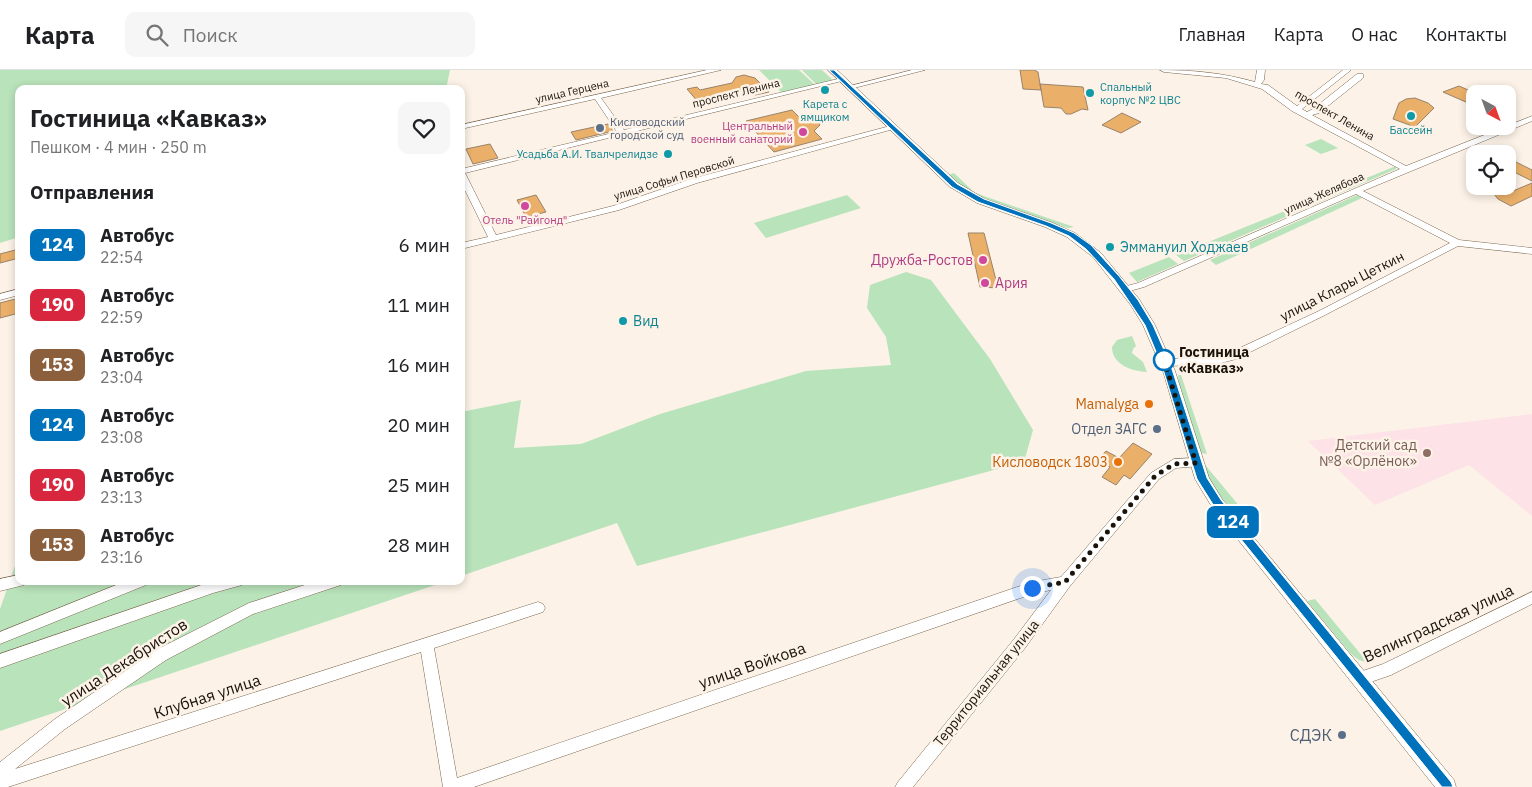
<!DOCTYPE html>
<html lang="ru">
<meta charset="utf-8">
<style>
body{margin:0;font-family:"IBM Plex Sans",sans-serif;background:#f6f6f6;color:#202124;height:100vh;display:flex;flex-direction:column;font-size:19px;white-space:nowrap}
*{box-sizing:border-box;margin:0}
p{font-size:16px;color:#757577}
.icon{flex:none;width:28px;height:28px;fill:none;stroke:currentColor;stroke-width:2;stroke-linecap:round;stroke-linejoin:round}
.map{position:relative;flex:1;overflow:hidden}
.details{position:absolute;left:15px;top:15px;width:450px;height:500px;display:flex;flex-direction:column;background:#fff;border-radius:10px;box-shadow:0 2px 8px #0003}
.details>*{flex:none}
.badge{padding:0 10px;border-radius:8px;font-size:18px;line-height:32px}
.needle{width:32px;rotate:139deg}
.tools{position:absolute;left:1466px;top:15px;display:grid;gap:10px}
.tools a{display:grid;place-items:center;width:50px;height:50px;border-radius:10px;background:#fff;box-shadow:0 2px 8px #0003;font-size:25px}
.you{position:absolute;width:25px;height:25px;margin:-12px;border:4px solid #fff;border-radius:50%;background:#1a73e8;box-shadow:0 0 0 8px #1a73e833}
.map>.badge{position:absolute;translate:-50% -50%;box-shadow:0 0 0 2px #fff}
h2{padding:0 15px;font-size:19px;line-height:45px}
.round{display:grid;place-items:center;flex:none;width:52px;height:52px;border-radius:10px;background:#f6f6f6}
.head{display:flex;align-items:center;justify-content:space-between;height:85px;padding:0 15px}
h1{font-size:24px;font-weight:700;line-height:38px}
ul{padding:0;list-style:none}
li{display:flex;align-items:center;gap:15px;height:60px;padding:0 15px}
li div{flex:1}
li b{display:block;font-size:19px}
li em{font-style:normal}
li .badge{min-width:55px;font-weight:700;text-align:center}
header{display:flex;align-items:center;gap:30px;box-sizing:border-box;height:70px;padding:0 25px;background:#fff;border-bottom:1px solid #e0e0e0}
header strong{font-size:24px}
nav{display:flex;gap:28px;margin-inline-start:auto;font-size:18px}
.search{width:350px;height:45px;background:#f6f6f6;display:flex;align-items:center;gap:12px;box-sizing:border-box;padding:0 18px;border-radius:10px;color:#757577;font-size:19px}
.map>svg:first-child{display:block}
.commercial{fill:#fde2e7}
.green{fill:#b9e3bb}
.building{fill:#eab06a;stroke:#99836a}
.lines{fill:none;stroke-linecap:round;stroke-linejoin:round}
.minor-casing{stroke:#7a654c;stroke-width:1}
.major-casing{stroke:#7a654c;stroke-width:1}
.minor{fill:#fff;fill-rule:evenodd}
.major{fill:#fff;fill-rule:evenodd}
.line{fill:#0072bc;stroke:#fff}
.walk{stroke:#1b1309;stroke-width:5;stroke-dasharray:0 9}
.culture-dot{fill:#0f9aa8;stroke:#fcf2e7;stroke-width:2}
.service-dot{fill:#5c6f8a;stroke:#fcf2e7;stroke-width:2}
.hotel-dot{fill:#d1479c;stroke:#fcf2e7;stroke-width:2}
.stop-dot{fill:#fff;stroke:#0072bc;stroke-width:2.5}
.food-dot{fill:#e8710a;stroke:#fcf2e7;stroke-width:2}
.education-dot{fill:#8d6e63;stroke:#fcf2e7;stroke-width:2}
.labels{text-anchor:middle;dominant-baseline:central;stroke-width:5;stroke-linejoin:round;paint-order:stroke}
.far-culture-label{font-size:11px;fill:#0d838f;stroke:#fcf2e7}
.far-street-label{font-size:11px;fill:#1b1309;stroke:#fcf2e7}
.far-service-label{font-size:11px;fill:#4e5e75;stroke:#fcf2e7;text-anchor:start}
.far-hotel-label{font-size:11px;fill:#b23c85;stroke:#fcf2e7;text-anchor:end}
.culture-label{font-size:14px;fill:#0d838f;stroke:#fcf2e7;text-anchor:start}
.hotel-label{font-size:14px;fill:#b23c85;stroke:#fcf2e7;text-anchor:end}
.street-label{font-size:14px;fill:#1b1309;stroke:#fcf2e7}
.stop-label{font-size:14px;font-weight:bold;fill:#1b1309;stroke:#fcf2e7;text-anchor:start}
.food-label{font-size:14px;fill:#c56008;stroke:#fcf2e7;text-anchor:end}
.service-label{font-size:14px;fill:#4e5e75;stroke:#fcf2e7;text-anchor:end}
.education-label{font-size:14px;fill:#785e54;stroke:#fcf2e7;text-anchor:end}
.near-street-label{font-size:16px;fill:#1b1309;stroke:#fcf2e7}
.near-service-label{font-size:16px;fill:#4e5e75;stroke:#fcf2e7;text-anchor:end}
</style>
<header>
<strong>Карта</strong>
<div class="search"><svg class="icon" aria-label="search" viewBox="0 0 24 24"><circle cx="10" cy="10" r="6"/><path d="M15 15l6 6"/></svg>Поиск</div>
<nav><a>Главная</a><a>Карта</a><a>О нас</a><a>Контакты</a></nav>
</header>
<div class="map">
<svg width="1532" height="717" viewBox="0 0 1532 717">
<rect width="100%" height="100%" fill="#fcf2e7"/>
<path class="commercial" d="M1532 344V446L1469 395 1375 435 1308 371Z"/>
<path class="green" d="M0 0H450L446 19H19V167L0 173Z
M759 0H799L815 15 782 23Z
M802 0H822L834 11 817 15Z
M1321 69 1338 78 1321 84 1305 75Z
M1396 96V99L1184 191 1176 185Z
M954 103 975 123 1074 157 1068 158 973 124 948 105Z
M847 125 861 138 766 168 754 153Z
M1357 125 1362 128 1216 195 1210 190Z
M1169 187 1178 194 1137 212 1129 203Z
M906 202 931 210 990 289 1033 360 1024 392 637 496 617 453 461 506V342L521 330 514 378 581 374 660 344 806 301 891 295 886 267 867 238 870 215Z
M1132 266 1136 276 1133 279 1132 283 1143 292 1147 302C1132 301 1112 295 1112 277L1117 270Z
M1178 305H1181L1207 384 1201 383 1179 312Z
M1206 396 1241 438 1233 441C1224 429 1204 411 1206 396Z
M19 484V511H447L0 661V539Z
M1315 529 1368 593 1359 590 1351 584 1307 531Z"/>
<path class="building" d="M1020 0H1034L1038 2 1041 20 1023 19Z
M744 5 755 8 769 22 755 25 749 19 698 32 687 19 697 17 700 20 732 13 736 7Z
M1040 14 1083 17 1088 40 1082 39 1071 44H1066L1061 38 1044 37Z
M1459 16 1475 23V36L1443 22Z
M1415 28 1428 33 1434 38 1415 57 1393 49 1399 33 1406 29Z
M792 40 801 49 811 48 818 51 820 55 814 61 822 69 774 82 746 51Z
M1122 43 1141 52 1121 63 1102 55Z
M608 54 613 61 576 70 571 62Z
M490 74 498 88 473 94 466 79Z
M1508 88 1532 100V111L1508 99Z
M1532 113V126L1511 136 1498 129 1490 119 1500 117 1513 121Z
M536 125 546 142 526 147 517 130Z
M968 163H984L998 218 980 217Z
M19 179V188L0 193V184Z
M19 228V243L0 248V233Z
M1133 373 1152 384 1130 409 1124 405 1116 415 1102 407 1110 397 1098 390 1106 381 1119 388Z"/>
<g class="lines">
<defs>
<path id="minor" d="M707 0H721L601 28 624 60 842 8 846 10 465 103 496 165 613 136 691 109 890 56 897 58 697 113 619 140 461 179V173L488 167 461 112V99L617 62 595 29 461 59V55Z
M912 0H925L850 19 846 17Z
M1160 0C1193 0 1224 3 1255 12L1257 0H1265L1264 10 1261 14 1268 15 1297 36 1343 0H1351L1302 39 1307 42 1313 39 1357 4H1363V8L1319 43 1312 45 1406 96 1532 46V51L1363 121 1459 170 1532 178V184L1458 176 1325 245 1236 289 1214 295 1161 296 1160 293 1165 289 1214 287 1229 283 1319 241 1450 173 1356 124 1144 217 1126 222 1123 221 1121 219 1123 217 1138 213 1400 99 1292 41 1262 19 1226 8 1164 2Z
M19 219V225L0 230V224Z
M1196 388 1200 390 1202 393 1200 396 1176 398 1159 409 1070 516 1025 578 913 717H895L898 712 1015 568 1051 520 1032 524 474 717H443L421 582 8 717H0V692L55 649 156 580 249 533 317 511H342L341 515 253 544 166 590 65 659 15 699 538 532 543 534 545 538 543 542 434 578 457 708 1032 512 1061 507 1151 403 1174 389Z
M19 505V511H25L24 515 0 521V509Z
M126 511H147L146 515 0 574V562Z
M213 511H243L242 515 213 523 0 598V584Z
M1532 522V534L1391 605 1359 616 1354 614 1352 609 1354 604 1383 594Z"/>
<path id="major" d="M828 0H837L958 113 985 129 1053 153 1075 163 1101 183 1139 229 1155 255 1175 301 1209 408 1222 429 1454 710 1456 717H1435L1212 437 1195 409 1163 301 1143 255 1130 234 1093 187 1067 167 1045 157 977 133 950 117Z"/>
</defs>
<use href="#minor" class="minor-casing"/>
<use href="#major" class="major-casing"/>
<use href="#minor" class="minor"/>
<use href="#major" class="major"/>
</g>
<path class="line" d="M829 0H834L957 114 984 129 1051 153 1074 163 1091 175 1119 206 1138 230 1153 255 1171 296 1207 408 1221 430 1451 712 1453 717H1442L1214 436 1197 409 1162 296 1145 255 1114 209 1086 179 1069 166 1046 156 978 132 952 117Z"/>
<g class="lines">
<path class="walk" d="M1032 518 1065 512 1155 406 1174 394 1196 393 1164 290"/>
</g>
<g class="culture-dot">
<circle cx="825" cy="20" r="5"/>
<circle cx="1090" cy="23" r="5"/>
<circle cx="1411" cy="46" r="5"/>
<circle cx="668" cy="84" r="5"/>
<circle cx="1110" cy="177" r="5"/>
<circle cx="623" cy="251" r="5"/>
</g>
<g class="service-dot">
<circle cx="600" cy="58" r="5"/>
<circle cx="1157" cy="359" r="5"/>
<circle cx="1342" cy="665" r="5"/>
</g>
<g class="hotel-dot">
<circle cx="803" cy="62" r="5"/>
<circle cx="525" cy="136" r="5"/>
<circle cx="983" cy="190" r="5"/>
<circle cx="985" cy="213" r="5"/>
</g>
<circle class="stop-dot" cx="1164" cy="290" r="10"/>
<g class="food-dot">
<circle cx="1149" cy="334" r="5"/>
<circle cx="1118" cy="392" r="5"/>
</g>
<circle class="education-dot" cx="1427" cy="383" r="5"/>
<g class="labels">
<g class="far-culture-label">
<text x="1100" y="17" text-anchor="start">Спальный<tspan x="1100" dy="13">корпус №2 ЦВС</tspan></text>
<text x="825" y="34">Карета с<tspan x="825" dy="13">ямщиком</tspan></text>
<text x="1411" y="60">Бассейн</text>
<text x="658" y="84" text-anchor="end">Усадьба А.И. Твалчрелидзе</text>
</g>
<g class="far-street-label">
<text transform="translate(572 21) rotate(-13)">улица Герцена</text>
<text transform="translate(736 23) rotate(-14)">проспект Ленина</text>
<text transform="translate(1335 45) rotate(30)">проспект Ленина</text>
<text transform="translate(674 108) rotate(-17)">улица Софьи Перовской</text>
<text transform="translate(1324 123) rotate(-24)">улица Желябова</text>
</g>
<g class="far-service-label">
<text x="610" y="52">Кисловодский<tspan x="610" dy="13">городской суд</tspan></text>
</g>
<g class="far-hotel-label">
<text x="793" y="56">Центральный<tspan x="793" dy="13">военный санаторий</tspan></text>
<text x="525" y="150" text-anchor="middle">Отель "Райгонд"</text>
</g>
<g class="culture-label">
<text x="1120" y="177">Эммануил Ходжаев</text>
<text x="633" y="251">Вид</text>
</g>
<g class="hotel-label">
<text x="973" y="190">Дружба-Ростов</text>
<text x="995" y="213" text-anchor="start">Ария</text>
</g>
<g class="street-label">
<text transform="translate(1342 216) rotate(-27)">улица Клары Цеткин</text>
<text transform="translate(986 613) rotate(-51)">Территориальная улица</text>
</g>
<g class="stop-label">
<text x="1179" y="282">Гостиница<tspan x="1179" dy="16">«Кавказ»</tspan></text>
</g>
<g class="food-label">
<text x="1139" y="334">Mamalyga</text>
<text x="1108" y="392">Кисловодск 1803</text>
</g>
<g class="service-label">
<text x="1147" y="359">Отдел ЗАГС</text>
</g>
<g class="education-label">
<text x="1417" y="375">Детский сад<tspan x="1417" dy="16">№8 «Орлёнок»</tspan></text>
</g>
<g class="near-street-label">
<text transform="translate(1438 553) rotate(-25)">Велинградская улица</text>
<text transform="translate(124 592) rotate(-33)">улица Декабристов</text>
<text transform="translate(752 595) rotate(-19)">улица Войкова</text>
<text transform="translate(207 626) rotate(-18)">Клубная улица</text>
</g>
<g class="near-service-label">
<text x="1332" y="665">СДЭК</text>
</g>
</g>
</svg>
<div class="tools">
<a><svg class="needle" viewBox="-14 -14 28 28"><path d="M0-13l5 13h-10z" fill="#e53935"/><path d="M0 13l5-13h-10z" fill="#757577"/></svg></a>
<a><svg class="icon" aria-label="locate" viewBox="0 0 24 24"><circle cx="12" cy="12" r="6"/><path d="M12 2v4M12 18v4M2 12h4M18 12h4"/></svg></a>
</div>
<div class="you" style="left:1032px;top:518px"></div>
<b class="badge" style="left:1233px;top:452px;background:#0072bc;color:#fff">124</b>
<section class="details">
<div class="head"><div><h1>Гостиница «Кавказ»</h1><p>Пешком · 4 мин · 250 m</p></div><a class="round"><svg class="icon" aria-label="heart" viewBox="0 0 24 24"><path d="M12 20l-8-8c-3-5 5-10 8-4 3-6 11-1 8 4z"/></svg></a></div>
<h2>Отправления</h2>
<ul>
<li><span class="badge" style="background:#0072bc;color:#fff">124</span><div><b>Автобус</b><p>22:54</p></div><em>6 мин</em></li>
<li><span class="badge" style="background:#d7263d;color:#fff">190</span><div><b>Автобус</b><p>22:59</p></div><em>11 мин</em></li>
<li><span class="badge" style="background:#8b5e3c;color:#fff">153</span><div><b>Автобус</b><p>23:04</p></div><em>16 мин</em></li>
<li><span class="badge" style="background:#0072bc;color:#fff">124</span><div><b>Автобус</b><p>23:08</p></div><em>20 мин</em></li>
<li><span class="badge" style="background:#d7263d;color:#fff">190</span><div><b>Автобус</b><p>23:13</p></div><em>25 мин</em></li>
<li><span class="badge" style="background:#8b5e3c;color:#fff">153</span><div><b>Автобус</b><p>23:16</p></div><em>28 мин</em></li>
</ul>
</section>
</div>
